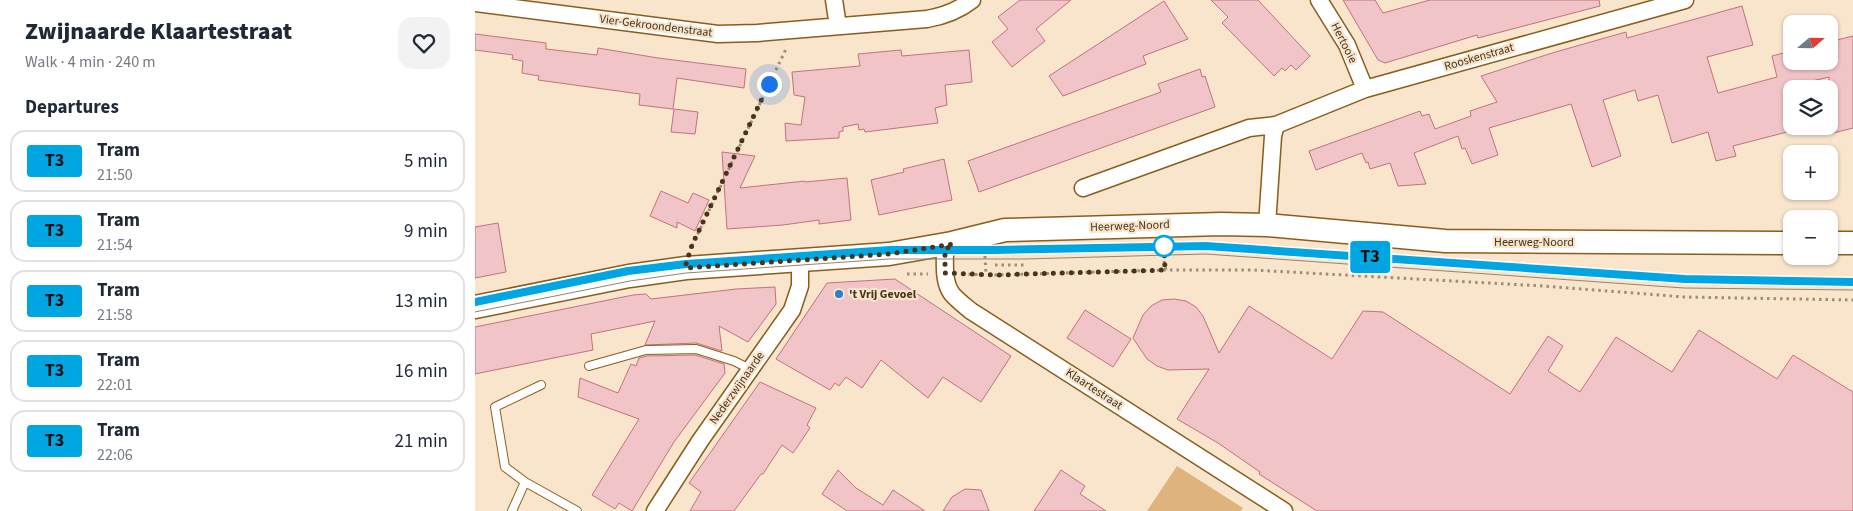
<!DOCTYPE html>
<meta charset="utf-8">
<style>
body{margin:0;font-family:"Source Sans 3",sans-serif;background:#f2f2f3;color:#1f2937;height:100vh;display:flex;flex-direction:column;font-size:19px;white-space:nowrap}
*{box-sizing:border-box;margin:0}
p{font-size:16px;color:#747a83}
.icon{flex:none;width:28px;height:28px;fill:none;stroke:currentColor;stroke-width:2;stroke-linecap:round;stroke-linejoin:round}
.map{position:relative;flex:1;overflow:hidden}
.details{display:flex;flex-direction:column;background:#fff;width:475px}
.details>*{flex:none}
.badge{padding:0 10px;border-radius:4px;font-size:18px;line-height:32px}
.needle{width:32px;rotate:70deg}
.controls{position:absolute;left:1308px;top:15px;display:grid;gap:10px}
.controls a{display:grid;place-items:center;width:55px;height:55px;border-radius:10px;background:#fff;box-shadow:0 1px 4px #0004;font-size:25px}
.you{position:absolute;width:25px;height:25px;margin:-12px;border:4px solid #fff;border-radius:50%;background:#1a73e8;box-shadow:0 0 0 8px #1a73e833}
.map>.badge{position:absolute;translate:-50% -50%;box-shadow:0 0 0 2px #fff}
h2{padding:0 25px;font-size:19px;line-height:45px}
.round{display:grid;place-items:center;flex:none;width:52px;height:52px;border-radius:15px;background:#f2f2f3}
.head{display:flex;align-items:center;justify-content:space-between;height:85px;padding:0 25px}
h1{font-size:24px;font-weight:800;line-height:38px}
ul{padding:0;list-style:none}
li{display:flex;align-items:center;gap:15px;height:62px;margin:0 10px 8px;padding:0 15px;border:2px solid #e0e1e3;border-radius:15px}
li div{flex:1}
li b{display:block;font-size:19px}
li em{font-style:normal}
li .badge{min-width:55px;font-weight:700;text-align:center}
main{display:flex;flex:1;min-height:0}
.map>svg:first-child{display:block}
.green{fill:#dfb37d}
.building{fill:#f1c4c8;stroke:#c1737d}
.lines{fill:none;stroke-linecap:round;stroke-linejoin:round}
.lane-casing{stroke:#8b5d1a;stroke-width:10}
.street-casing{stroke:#8b5d1a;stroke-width:19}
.secondary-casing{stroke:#8b5d1a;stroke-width:25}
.path{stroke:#a18d74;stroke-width:3;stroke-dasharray:2.5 4;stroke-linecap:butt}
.lane{stroke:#fff;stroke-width:8}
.street{stroke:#fff;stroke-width:16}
.secondary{stroke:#fff;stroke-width:22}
.tram{stroke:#98846b;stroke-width:1}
.line-casing{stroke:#fff;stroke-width:11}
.line{stroke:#00a6e2;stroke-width:8}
.walk{stroke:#48341a;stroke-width:5;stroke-dasharray:0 9}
.stop-dot{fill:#fff;stroke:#00a6e2;stroke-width:2.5}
.poi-dot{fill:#2e7ece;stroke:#f9e4cc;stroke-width:2}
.labels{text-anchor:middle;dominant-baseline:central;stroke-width:4.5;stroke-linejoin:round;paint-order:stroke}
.street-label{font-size:12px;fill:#48341a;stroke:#f9e4cc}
.poi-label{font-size:12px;font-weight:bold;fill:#48341a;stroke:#f9e4cc;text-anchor:start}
</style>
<main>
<section class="details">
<div class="head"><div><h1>Zwijnaarde Klaartestraat</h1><p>Walk · 4 min · 240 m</p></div><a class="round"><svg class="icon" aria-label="heart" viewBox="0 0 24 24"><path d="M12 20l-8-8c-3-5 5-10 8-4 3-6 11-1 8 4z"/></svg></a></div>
<h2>Departures</h2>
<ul>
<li><span class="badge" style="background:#00a6e2;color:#111">T3</span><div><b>Tram</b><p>21:50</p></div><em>5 min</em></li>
<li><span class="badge" style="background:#00a6e2;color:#111">T3</span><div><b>Tram</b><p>21:54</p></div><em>9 min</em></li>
<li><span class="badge" style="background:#00a6e2;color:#111">T3</span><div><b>Tram</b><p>21:58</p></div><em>13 min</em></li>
<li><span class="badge" style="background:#00a6e2;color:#111">T3</span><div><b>Tram</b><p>22:01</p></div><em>16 min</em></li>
<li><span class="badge" style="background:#00a6e2;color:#111">T3</span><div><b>Tram</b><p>22:06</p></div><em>21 min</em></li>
</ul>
</section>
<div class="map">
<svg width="1378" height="511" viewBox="0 0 1378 511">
<rect width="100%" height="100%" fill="#f9e4cc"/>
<path class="green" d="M702 466 768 508 766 511H672Z"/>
<path class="building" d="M545 0H596L561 29 570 41 537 67 517 42 533 29 523 17Z
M736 0H783L835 56 821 70 816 65 810 71 807 68 799 76 747 23 753 17Z
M868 0H900L908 13 955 0H1124L1125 6 1003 38 1002 35 910 63 903 60Z
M689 1 713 39 668 56 671 64 588 96 574 76Z
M1267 6 1278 45 1232 57 1243 93 1302 77 1297 56 1316 51V61H1354V42L1378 36V128L1354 134V77L1316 86V131L1258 146 1261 156 1241 161 1233 132 1197 143 1183 95 1163 101 1160 90 1128 100 1146 156 1117 167 1096 104 1014 128 1023 155 997 164 990 148 987 149 983 136 939 153 951 184 923 186 915 163 895 169 893 162 891 163 887 153 841 170 834 151 945 111 947 116 954 114 960 129 996 116 995 111 1022 102 1006 76 1077 53 1151 32 1152 38Z
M0 34 71 43V49L122 55 123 48 183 58 271 69 269 88 202 78 198 109 164 105 165 94 63 80 64 76 47 73 48 61 37 59 38 55 0 50Z
M426 50 427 56 494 50 497 82 470 85 472 105 460 108 463 123 390 132 389 129 384 130 383 124 368 127V131L364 132V138L311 141 310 123 326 125 330 97 319 95 317 72 385 66 383 54Z
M725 69 727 77 730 76 740 107 504 192 493 161 686 92 683 84Z
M199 109 223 112 220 134 196 132Z
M247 152 280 156 265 188 330 181V182L372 178 376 220 344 224V220L308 225 252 229Z
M469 159 477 200 404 215 396 180 429 172 428 169Z
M186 191 213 203 218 193 234 200 220 231 202 222V228L175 216Z
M23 223 31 272 0 278V227Z
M420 279 536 356 506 402 468 377 453 398 406 360 387 388 371 377 364 386 360 383 355 390 301 359 352 283Z
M300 287 301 304 273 342 244 326 247 351 221 343 170 345 180 321 116 334 118 350 0 374V327L158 295 171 294 176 299 261 289Z
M699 299 711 301 721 307 728 316 744 353 774 306 857 359 888 311 908 312 1035 394 1073 336 1088 346 1073 371 1105 392 1141 337 1197 372 1224 330 1302 379 1318 355 1378 392V511H842L784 474 785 472 743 443 702 419 734 369 693 370 682 366 672 359 658 338 668 315 676 306 687 300Z
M610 310 656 339 638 367 592 338Z
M220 355 249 364 250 373 199 442 157 511 144 503 140 509 117 495 164 419 103 397 105 378 143 393 156 364 161 366 164 358 172 356Z
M285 382 341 408 332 425 335 428 318 453 307 445 288 474H286L259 511H215L226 492 214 483Z
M363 470 381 488 408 505 418 490 450 511H372L347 494Z
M586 470 610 486 605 494 631 511H559Z
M490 489 506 490 514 511H468L477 497Z"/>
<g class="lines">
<defs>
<path id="lane" d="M114 366 171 350 221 349 259 361 275 369
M50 482 30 467 20 407 66 385
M37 511 50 482 102 511"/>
<path id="street" d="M359 0 363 26
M844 0 872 45 890 89
M0 3 243 34 282 33 452 19C469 16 483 11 497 0
M608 188 774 128 801 125
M792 225 798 136 801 125 890 89 1210 0
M477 243 470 250C470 264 468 282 477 294 482 300 490 306 496 311L809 511
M180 511 225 441 317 310 325 286V259"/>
<path id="secondary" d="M1354 243H1378
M0 307 154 276 211 268 414 254 477 243 530 230 746 224 792 225 970 241 1316 243"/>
</defs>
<use href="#lane" class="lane-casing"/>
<use href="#street" class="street-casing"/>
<use href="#secondary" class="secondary-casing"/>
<path class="path" d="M217 246 311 49
M510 256 511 275
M689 261 691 270
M520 265H549
M432 274H453
M487 274 521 275 691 270H778L1068 286 1209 297 1378 300"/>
<use href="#lane" class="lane"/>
<use href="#street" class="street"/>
<use href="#secondary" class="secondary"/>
<path class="tram" d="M0 302 153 271 211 264 415 250H520L731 245 1210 279 1378 282
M0 312 155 281 211 273 414 259H549L731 254 1209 288 1378 290"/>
</g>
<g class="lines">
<defs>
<path id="line" d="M0 302 153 271 211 264 415 250H520L731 246 1210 279 1378 282"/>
</defs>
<use href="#line" class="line-casing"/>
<use href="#line" class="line"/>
<path class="walk" d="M294 84 217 245 211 264V268L414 254 478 244 470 250V273L521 275 690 270 689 246"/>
</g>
<circle class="stop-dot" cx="689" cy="246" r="10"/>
<circle class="poi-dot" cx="364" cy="294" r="5"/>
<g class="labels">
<g class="street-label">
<text transform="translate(181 26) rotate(7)">Vier-Gekroondenstraat</text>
<text transform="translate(869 43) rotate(63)">Hertooie</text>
<text transform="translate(1004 57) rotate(-16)">Rooskenstraat</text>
<text transform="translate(655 226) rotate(-2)">Heerweg-Noord</text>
<text x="1059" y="242">Heerweg-Noord</text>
<text transform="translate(262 388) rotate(-55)">Nederzwijnaarde</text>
<text transform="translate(619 389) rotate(33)">Klaartestraat</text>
</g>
<g class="poi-label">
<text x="374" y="294">'t Vrij Gevoel</text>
</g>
</g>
</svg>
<div class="controls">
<a><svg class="needle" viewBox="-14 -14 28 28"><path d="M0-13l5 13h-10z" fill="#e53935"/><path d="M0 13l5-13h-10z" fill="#747a83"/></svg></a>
<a><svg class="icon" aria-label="layers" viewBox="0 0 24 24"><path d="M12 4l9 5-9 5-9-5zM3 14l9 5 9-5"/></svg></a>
<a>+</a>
<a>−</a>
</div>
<div class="you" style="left:294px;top:84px"></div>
<b class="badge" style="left:895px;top:257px;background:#00a6e2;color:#111">T3</b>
</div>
</main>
